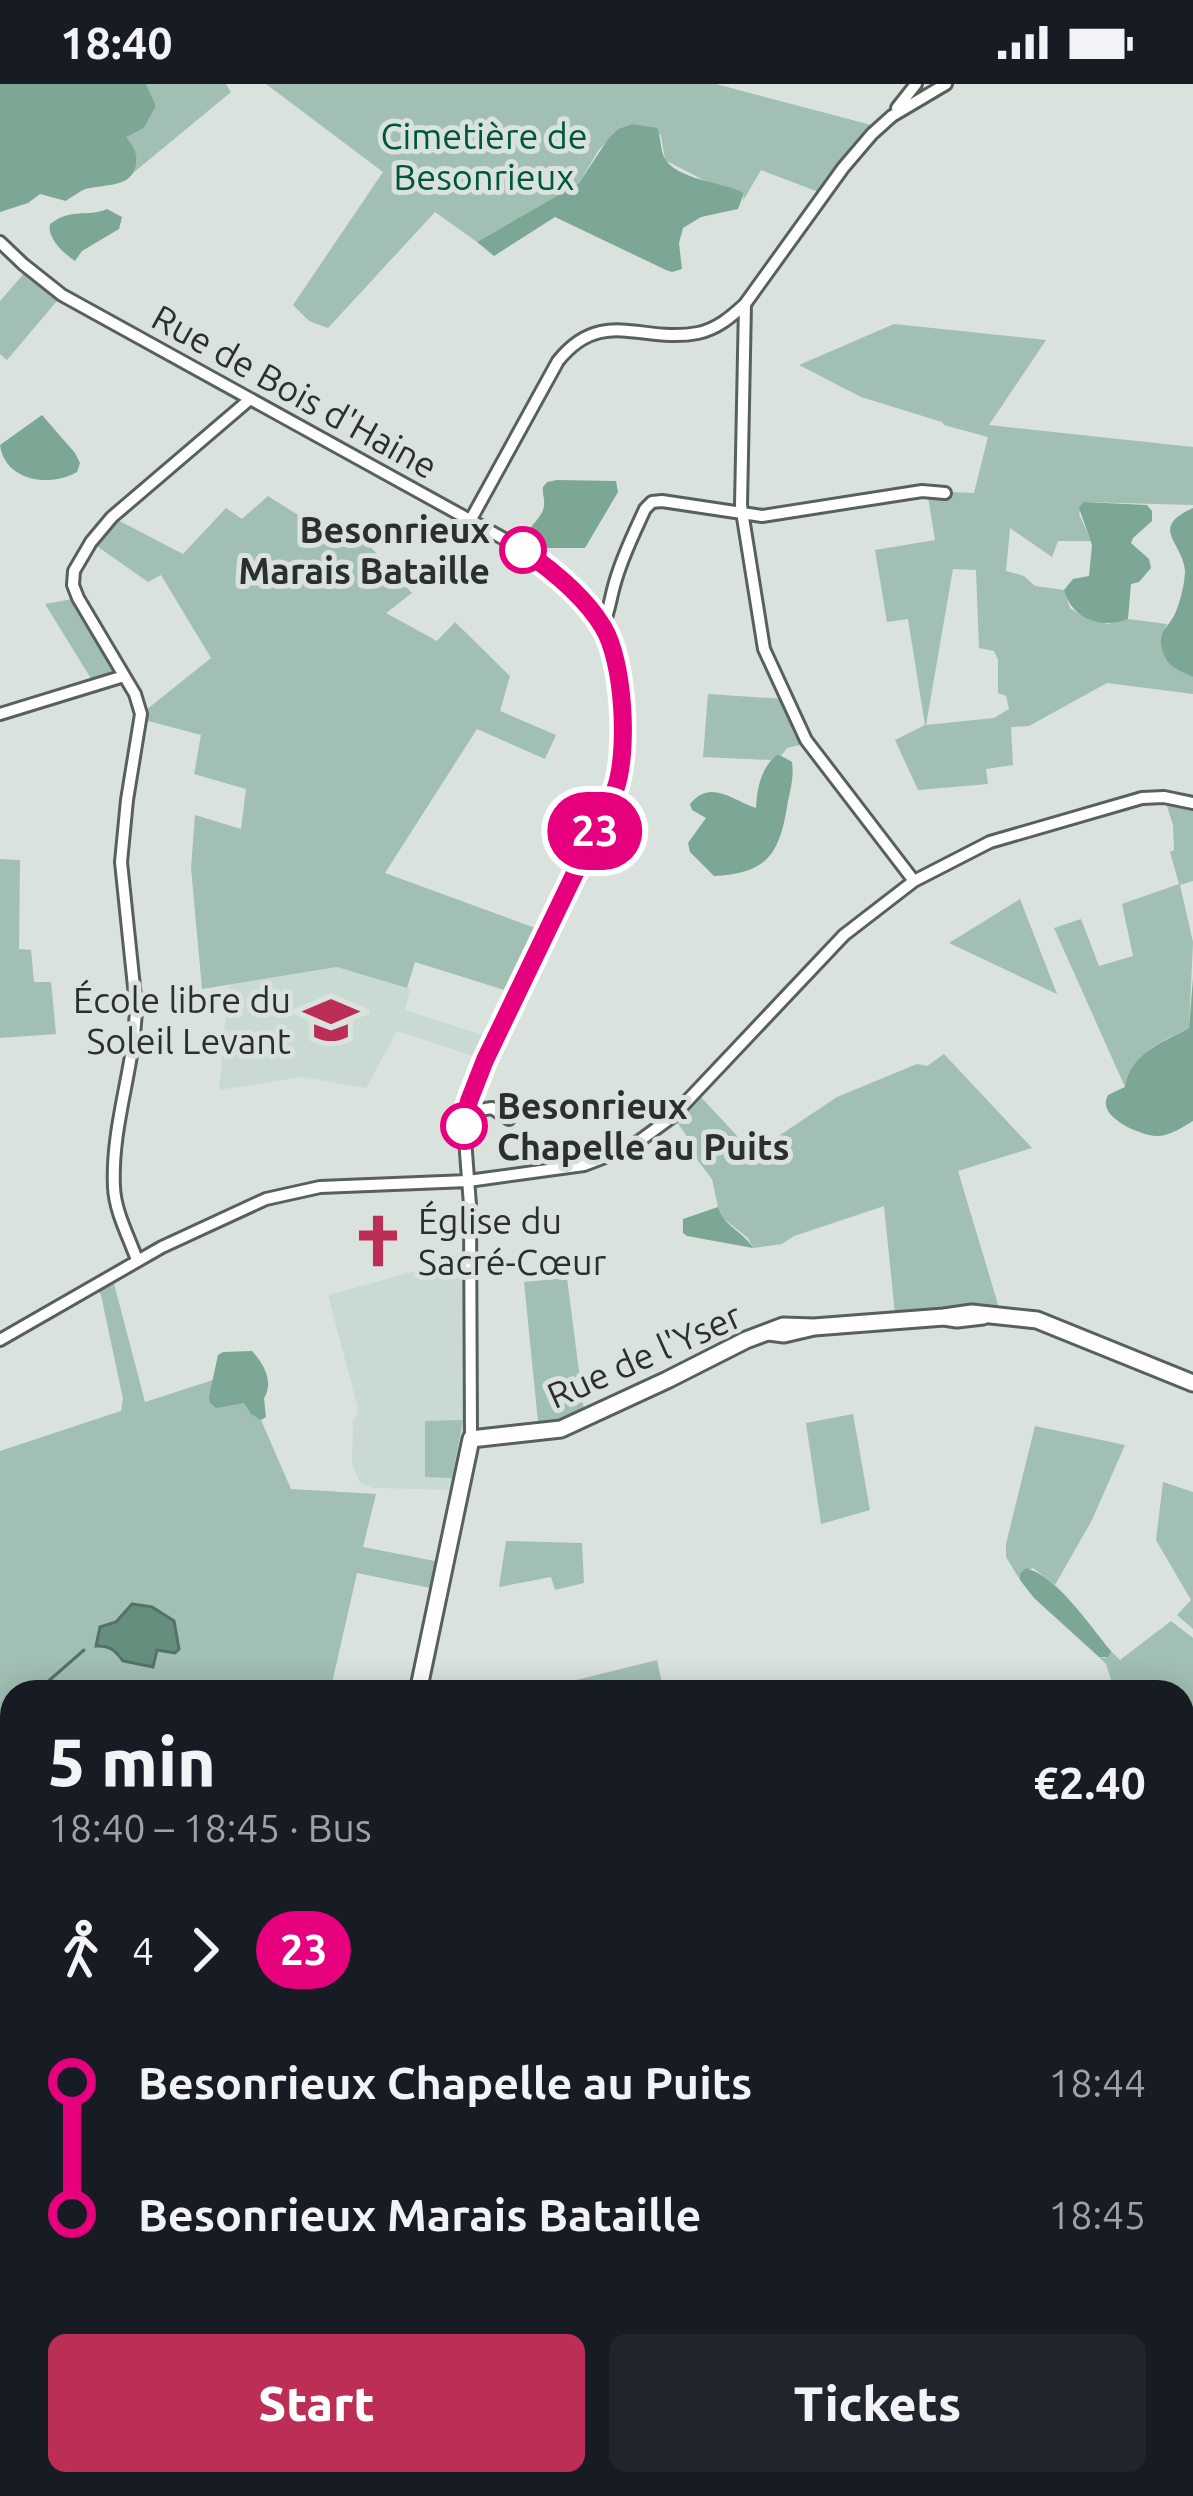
<!DOCTYPE html>
<meta charset="utf-8">
<style>
body{margin:0;font-family:Ubuntu,sans-serif;background:#20242c;color:#f1f3f6;height:100vh;display:flex;flex-direction:column;font-size:45px;white-space:nowrap}
*{box-sizing:border-box;margin:0}
p{font-size:39px;color:#9ea1a6}
.icon{flex:none;width:66px;height:66px;fill:none;stroke:currentColor;stroke-width:2;stroke-linecap:round;stroke-linejoin:round}
.map{position:relative;flex:1;overflow:hidden}
.panel{position:absolute;left:0px;top:1596px;width:1194px;height:816px;display:flex;flex-direction:column;background:#171b24;border-radius:36px 36px 0 0;box-shadow:0 6px 30px #0003}
.panel>*{flex:none}
.badge{padding:0 24px;border-radius:39px;font-size:42px;line-height:78px}
.map>.badge{position:absolute;translate:-50% -50%;box-shadow:0 0 0 6px #fff}
.legs{display:flex;align-items:center;gap:18px;height:132px;padding:0 48px;font-size:39px}
.legs p{margin-inline-start:auto}
.headline{display:flex;align-items:center;justify-content:space-between;height:204px;padding:0 48px}
h1{font-size:66px;font-weight:800;line-height:90px}
.button{display:flex;gap:24px;margin-top:auto;padding:24px 48px}
.button a{flex:1;height:138px;border-radius:18px;background:#bd2e57;color:#fff;font-size:48px;font-weight:800;line-height:138px;text-align:center}
.button a+a{background:#20242c;color:#f1f3f6}
ul{padding:0 48px;list-style:none}
li{display:flex;align-items:center;gap:42px;height:132px;font-size:45px}
li i{display:grid;place-items:center;width:18px;height:100%;margin:0 15px;background:currentColor}
li i::after{content:'';width:30px;height:30px;margin:-15px;border:9px solid;border-radius:50%;background:#171b24}
li p{margin-inline-start:auto}
li:first-child i{background:linear-gradient(#0000 50%,currentColor 0)}
li:last-child i{background:linear-gradient(currentColor 50%,#0000 0)}
.status{display:flex;justify-content:space-between;align-items:center;height:84px;padding:0 60px;background:#171b24;direction:ltr}
.status svg{height:33px;fill:currentColor}
.map>svg:first-child{display:block}
.built{fill:#c9dad3}
.green{fill:#a1bfb2;fill-rule:evenodd}
.forest{fill:#7ca794}
.water{fill:#658f7d;stroke:#547265;stroke-width:3}
.lines{fill:none;stroke-linecap:round;stroke-linejoin:round}
.stream{stroke:#547265;stroke-width:3}
.street-casing{stroke:#58605c;stroke-width:16}
.secondary-casing{stroke:#58605c;stroke-width:21}
.highway-casing{stroke:#48856e;stroke-width:27}
.street{stroke:#fff;stroke-width:10}
.secondary{stroke:#fff;stroke-width:15}
.highway{stroke:#58b391;stroke-width:21}
.secondary-bridge-casing{stroke:#58605c;stroke-width:21;stroke-linecap:butt}
.secondary-bridge{stroke:#fff;stroke-width:15}
.line-1-casing{stroke:#fff;stroke-width:27}
.line-1{stroke:#e6007e;stroke-width:18}
.stop-1-dot{fill:#fff;stroke:#e6007e;stroke-width:6}
.labels{text-anchor:middle;dominant-baseline:central;stroke-width:10;stroke-linejoin:round;paint-order:stroke}
.park-label{font-size:36px;fill:#00553d;stroke:#dae2de}
.street-label{font-size:36px;fill:#2b2f2d;stroke:#dae2de}
.stop-label{font-size:36px;font-weight:bold;fill:#2b2f2d;stroke:#dae2de;text-anchor:end}
.poi-label{font-size:36px;fill:#2b2f2d;stroke:#dae2de;text-anchor:end}
</style>
<div class="status"><b>18:40</b><svg viewBox="0 0 49 12"><path d="M0 12V9h3v3zM5 12V6h3v6zM10 12V3h3v9zM15 12V0h3v12zM26 1h20v11H26zM47 4h2v5h-2z"/></svg></div>
<div class="map">
<svg width="1193" height="2412" viewBox="0 0 1193 2412">
<rect width="100%" height="100%" fill="#dae2de"/>
<path class="built" d="M337 883 410 905 405 926 495 955 485 976 397 947 366 1004 303 993 219 1006 229 901Z
M463 1174 467 1331 465 1355 455 1406 373 1404 360 1399 352 1380 353 1337 359 1328 328 1211Z"/>
<path class="green" d="M146 0H226L231 8 133 89 137 77 125 52 144 44 156 22Z
M266 0H716L879 43 824 110 761 86 743 117 744 109 711 100 665 76 661 51 632 40 618 45 598 67 579 99 477 158 435 128 328 244 309 237 293 221 383 88Z
M28 185 62 211 7 276 0 270V217Z
M894 240 1046 256 989 341 1193 363V421L1083 418 1079 430 1091 457H1058L1052 473 1010 444 1006 487 1024 492 1035 502 1064 506 1070 524 1079 530 1107 540 1128 535 1167 540C1153 569 1167 582 1193 593V610L1107 599 1029 642 1011 643 1013 681 986 685 988 700 918 706 895 656 925 641 908 535 887 538 875 466 935 456 927 407 974 409 988 353 944 341 942 338 861 313 799 281ZM953 485 976 486 979 564 994 567 998 576V609L1006 612 1009 625 994 634 926 641Z
M268 412 328 450 358 449 412 509 386 529 437 557 455 538 510 592 500 627 556 651 545 675 477 645 385 789 546 848 517 910 415 878 407 904 337 883 202 905 191 784 195 731 241 745 246 705 194 690 201 651 141 635V630L211 574 161 491 148 498 91 458 112 433 183 470 226 424 242 435Z
M78 514 124 592 95 601 45 520Z
M708 610 785 615 809 659 787 664 782 671 778 670 771 676 703 673Z
M1164 713 1193 719V797L1180 801 1193 858 1189 944C1161 958 1131 969 1125 1003L1054 844 1081 835 1099 882 1133 872 1122 820 1179 800 1170 768 1174 766 1173 741Z
M0 775 20 776 19 865 31 866 34 898H51L56 950 0 954Z
M1020 815 1057 910 949 859Z
M944 970 1032 1064 958 1087 1000 1227 895 1230 884 1122 794 1152 782 1160 753 1164 748 1154 720 1132 712 1095 698 1077 694 1063 675 1035 699 1011 753 1069 837 1013 917 980 927 982Z
M112 1192 145 1318 244 1286 261 1336 291 1405 376 1410 363 1463 440 1478 435 1505 357 1489 330 1608H12V2114L0 2116V1367L121 1327 123 1315 101 1211 94 1202Z
M567 1194 585 1334 539 1348 524 1198Z
M853 1330 870 1426 821 1440 806 1339Z
M463 1336 452 1394 425 1393V1337Z
M1035 1342 1125 1361 1092 1436 1055 1501 1033 1484 1020 1490V1496L1006 1473V1460Z
M1163 1398 1193 1408V1545L1177 1531 1191 1516 1156 1456Z
M506 1457 582 1459 584 1499 555 1506 551 1493 499 1503Z
M1171 1537 1193 1554V1625H1182V1608H1115L1106 1580 1099 1573 1105 1574 1111 1567 1120 1576Z
M657 1576 664 1608H528L532 1607Z
M1193 1684V1812L1188 1815 1193 1832 1182 1837V1685Z
M1193 1989V2371H1182V1996Z"/>
<path class="forest" d="M0 0H146L156 22 144 44 126 53C133 62 138 69 136 81 131 106 101 99 83 106 81 107 68 115 66 117L40 110 28 119 0 128Z
M632 40 657 44C661 53 660 63 664 73 675 96 724 98 744 109L738 125 701 133 683 144 679 159 682 185 672 188 666 186 555 133 494 172 477 158 579 99 608 55 618 45Z
M107 125 122 133 119 145 82 167 75 177C63 169 47 154 50 140 73 123 86 134 107 125Z
M42 331 75 369 80 379 77 388C49 404 5 397 0 361Z
M557 396 616 397 618 408 585 464H533C518 444 541 440 544 422 545 416 542 409 543 403L547 398Z
M1083 418 1147 421 1152 427V437L1133 454 1131 459 1149 475 1151 484 1139 498 1131 500 1128 535C1101 546 1071 534 1064 506L1073 495 1089 492 1092 461 1079 424Z
M1193 424V593C1177 586 1163 580 1161 560 1160 548 1167 543 1172 535 1179 525 1185 499 1185 487 1183 458 1148 444 1193 424Z
M778 670 792 678C794 692 791 704 788 717 780 768 770 789 714 792L690 768 688 759 706 734 692 726 690 720C710 695 731 715 756 724 757 704 761 683 778 670Z
M1193 894V1037C1183 1043 1168 1053 1156 1052 1141 1051 1108 1037 1106 1021 1105 1017 1107 1014 1108 1011L1125 1003C1131 968 1162 959 1189 944Z
M718 1123C722 1141 744 1148 753 1164L687 1152 683 1149V1135Z
M252 1267C264 1280 274 1298 264 1314L266 1333 261 1336 251 1330 244 1319 216 1324 210 1319 209 1313 218 1271 223 1268Z
M1026 1484C1058 1493 1089 1541 1111 1567L1108 1573H1099L1034 1514 1020 1496V1490Z"/>
<path class="water" d="M132 1520 152 1523 174 1537 179 1565 175 1569 157 1566 153 1583 123 1577C115 1566 109 1561 96 1562L100 1543 116 1538Z"/>
<g class="lines">
<path class="stream" d="M36 1608 84 1566
M0 2035 12 2037"/>
<defs>
<path id="street" d="M897 24 916 0
M0 158 23 180 62 211 526 467C552 487 592 518 606 548 622 581 626 652 621 689L486 973 466 1028 464 1042 470 1121 471 1355
M745 220 741 421 764 565 806 656 914 797
M470 437 558 277C602 222 642 260 698 249 717 245 731 233 745 220L843 84 872 50 892 32 946 0
M603 542C610 525 611 509 617 492 624 469 635 447 645 425L652 418 662 417 762 432 922 407 945 409
M0 630 124 592
M466 1028 492 1024 509 1035
M137 1176C129 1153 115 1128 114 1103 111 1041 135 983 136 922L121 778 127 716 141 630 135 610 78 514 73 501 74 487 91 458 112 433 249 316
M0 1256 162 1163 266 1115 320 1103 468 1097 584 1081 631 1063 672 1033 844 851 914 797 990 758 1142 714 1164 713 1193 719
M0 2273 12 2276"/>
<path id="secondary" d="M983 1232 957 1235 944 1233 972 1229 1037 1236 1193 1299
M814 1243 944 1233
M418 1608 471 1355 561 1345 667 1296 746 1256 783 1242 814 1243 784 1250 769 1248"/>
<path id="highway" d="M0 2370H12
M1182 2383H1193
M0 2402 832 2412"/>
</defs>
<use href="#street" class="street-casing"/>
<use href="#secondary" class="secondary-casing"/>
<use href="#highway" class="highway-casing"/>
<use href="#street" class="street"/>
<use href="#secondary" class="secondary"/>
<use href="#highway" class="highway"/>
<defs>
<path id="secondary-bridge" d="M368 2400 372 2412"/>
</defs>
<use href="#secondary-bridge" class="secondary-bridge-casing"/>
<use href="#secondary-bridge" class="secondary-bridge"/>
</g>
<g class="lines">
<defs>
<path id="line-1" d="M464 1042 469 1017 485 976 615 706C629 669 624 577 603 543 585 513 552 486 523 466"/>
</defs>
<use href="#line-1" class="line-1-casing"/>
<use href="#line-1" class="line-1"/>
</g>
<defs>
<symbol id="school-bare" viewBox="-9 -9 18 18"><path d="M0-5L7-2L0 1L-7-2ZM-4 1L0 2.5L4 1V4Q0 6-4 4Z" fill="#bd2e57" stroke="#dae2de" stroke-width="2.5" paint-order="stroke"/></symbol>
<symbol id="church-bare" viewBox="-9 -9 18 18"><path d="M-1.2-6h2.4v3.5h3.3v2.4h-3.3V6h-2.4V-.1h-3.3v-2.4h3.3Z" fill="#bd2e57" stroke="#dae2de" stroke-width="2.5" paint-order="stroke"/></symbol>
</defs>
<g fill-rule="evenodd">
<use href="#school-bare" x="293" y="898" width="76" height="76"/>
<use href="#church-bare" x="340" y="1119" width="76" height="76"/>
</g>
<g class="stop-1-dot">
<circle cx="523" cy="466" r="21"/>
<circle cx="464" cy="1042" r="21"/>
</g>
<g class="labels">
<g class="park-label">
<text x="484" y="51">Cimetière de<tspan x="484" dy="41">Besonrieux</tspan></text>
</g>
<g class="street-label">
<text transform="translate(295 307) rotate(29)">Rue de Bois d'Haine</text>
<text transform="translate(644 1271) rotate(-24)">Rue de l'Yser</text>
</g>
<g class="stop-label">
<text x="490" y="445">Besonrieux<tspan x="490" dy="41">Marais Bataille</tspan></text>
<text x="497" y="1021" text-anchor="start">Besonrieux<tspan x="497" dy="41">Chapelle au Puits</tspan></text>
</g>
<g class="poi-label">
<text x="291" y="915">École libre du<tspan x="291" dy="41">Soleil Levant</tspan></text>
<text x="418" y="1136" text-anchor="start">Église du<tspan x="418" dy="41">Sacré-Cœur</tspan></text>
</g>
</g>
</svg>
<b class="badge" style="left:595px;top:747px;background:#e6007e;color:#fff">23</b>
<section class="panel">
<div class="headline"><div><h1>5 min</h1><p>18:40 – 18:45 · Bus</p></div><b>€2.40</b></div>
<div class="legs"><svg class="icon" aria-label="walk" viewBox="0 0 24 24"><circle cx="13" cy="4" r="2"/><path d="M13 8l-2 6 4 7M11 14l-3 7M7 12l3-4h3l4 4"/></svg>4<svg class="icon" aria-label="forward" viewBox="0 0 24 24"><path d="M9 5l7 7-7 7"/></svg><b class="badge" style="background:#e6007e;color:#fff">23</b></div>
<ul>
<li><i style="color:#e6007e"></i><b>Besonrieux Chapelle au Puits</b><p>18:44</p></li>
<li><i style="color:#e6007e"></i><b>Besonrieux Marais Bataille</b><p>18:45</p></li>
</ul>
<div class="button"><a>Start</a><a>Tickets</a></div>
</section>
</div>
